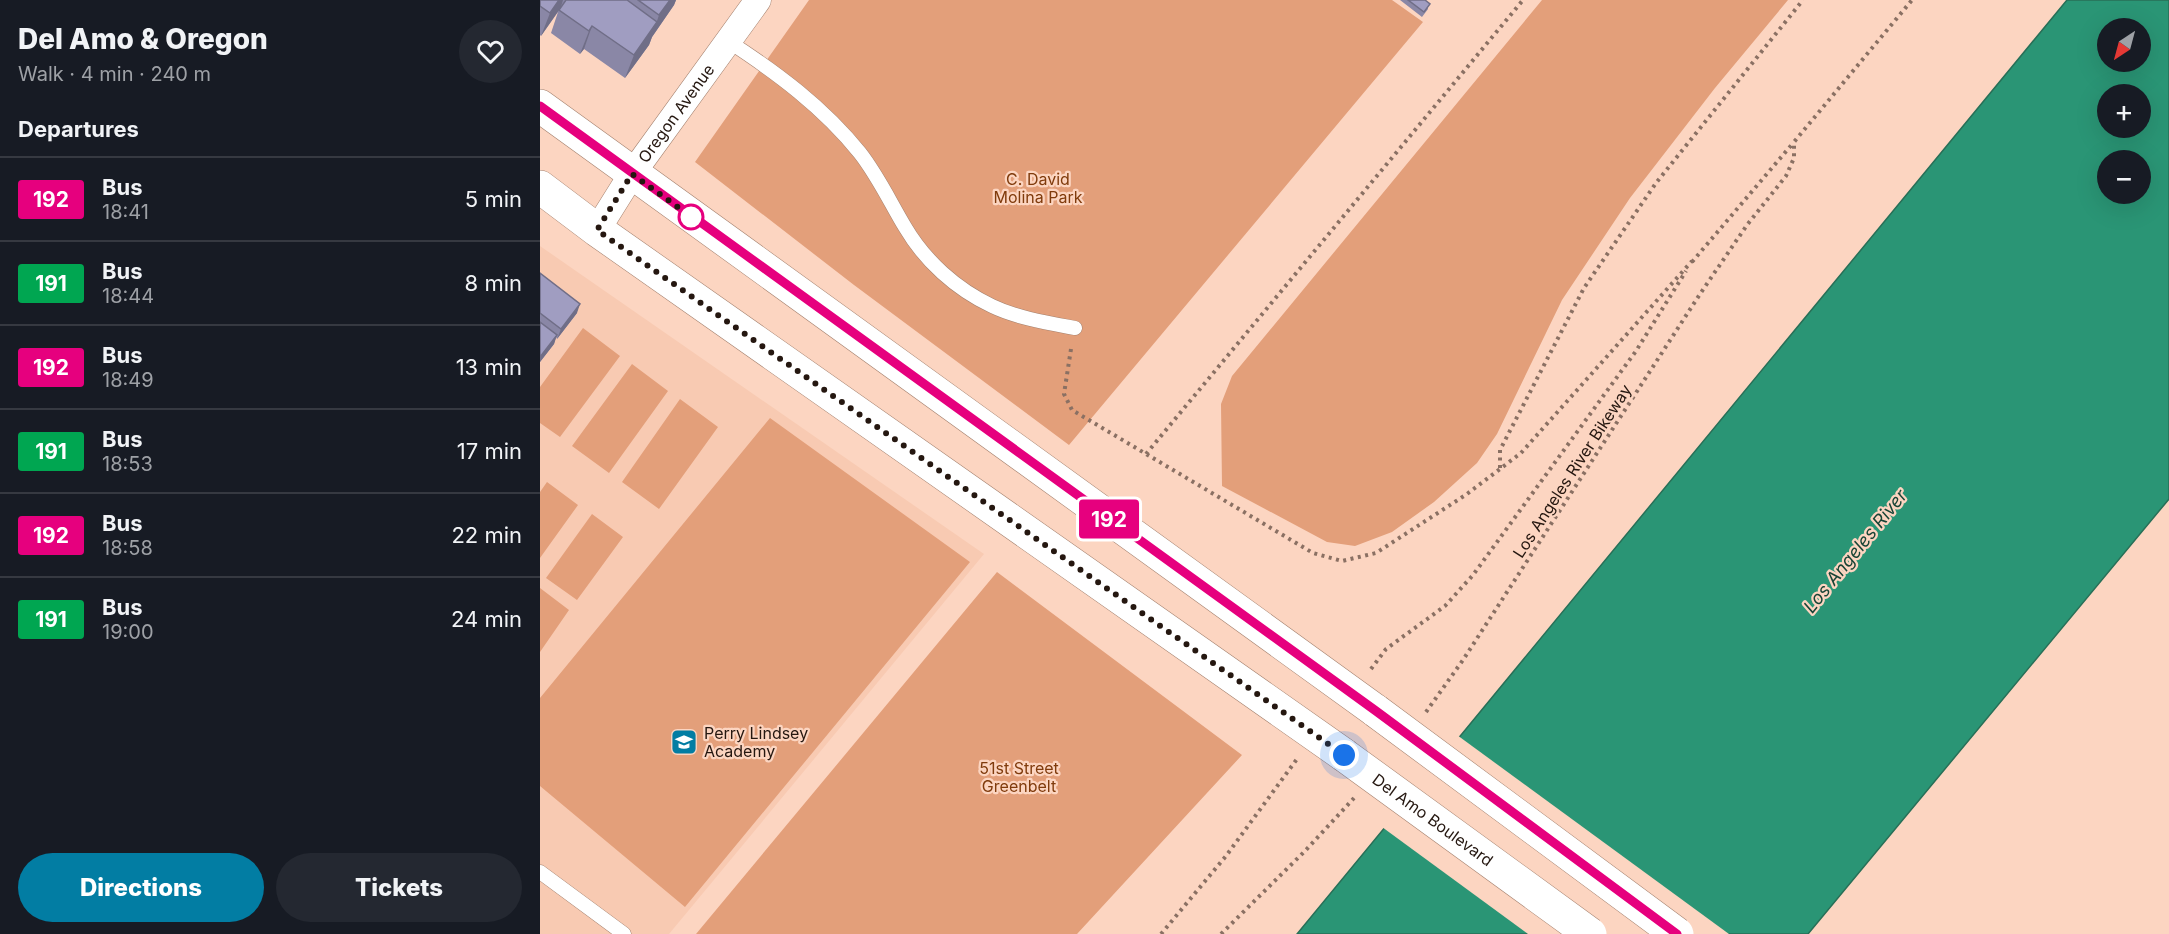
<!DOCTYPE html>
<meta charset="utf-8">
<style>
body{margin:0;font-family:Inter,sans-serif;background:#242831;color:#f1f3f6;height:100vh;display:flex;flex-direction:column;font-size:22px;white-space:nowrap}
*{box-sizing:border-box;margin:0}
p{font-size:20px;color:#9ea1a6}
.icon{flex:none;width:33px;height:33px;fill:none;stroke:currentColor;stroke-width:2;stroke-linecap:round;stroke-linejoin:round}
.map{position:relative;flex:1;overflow:hidden}
.drawer{display:flex;flex-direction:column;background:#171b24;width:540px}
.drawer>*{flex:none}
.badge{padding:0 12px;border-radius:4px;font-size:21px;line-height:39px}
.needle{width:39px;rotate:216deg}
.buttons{position:absolute;left:1557px;top:18px;display:grid;gap:12px}
.buttons a{display:grid;place-items:center;width:54px;height:54px;border-radius:50%;background:#171b24;box-shadow:0 6px 24px #0002;font-size:30px}
.you{position:absolute;width:30px;height:30px;margin:-15px;border:4px solid #fff;border-radius:50%;background:#1a73e8;box-shadow:0 0 0 9px #1a73e833}
.map>.badge{position:absolute;translate:-50% -50%;box-shadow:0 0 0 3px #fff}
h2{padding:0 18px;font-size:22px;line-height:54px}
.round{display:grid;place-items:center;flex:none;width:63px;height:63px;border-radius:32px;background:#242831}
.overview{display:flex;align-items:center;justify-content:space-between;height:102px;padding:0 18px}
h1{font-size:28px;font-weight:800;line-height:45px}
.action{display:flex;gap:12px;margin-top:auto;padding:12px 18px}
.action a{flex:1;height:69px;border-radius:36px;background:#027da3;color:#fff;font-size:24px;font-weight:800;line-height:69px;text-align:center}
.action a+a{background:#242831;color:#f1f3f6}
ul{padding:0;list-style:none}
li{display:flex;align-items:center;gap:18px;height:84px;padding:0 18px;border-top:2px solid #363941}
li div{flex:1}
li b{display:block;font-size:22px}
li em{font-style:normal}
li .badge{min-width:66px;font-weight:700;text-align:center}
main{display:flex;flex:1;min-height:0}
.map>svg:first-child{display:block}
.built{fill:#f8cab2}
.green{fill:#e39f7a}
.water{fill:#2a9575;stroke:#286f57;stroke-width:1.5;fill-rule:evenodd}
.pier{fill:#fcd5c1}
.lines{fill:none;stroke-linecap:round;stroke-linejoin:round}
.lane-casing{stroke:#a4816e;stroke-width:15}
.street-casing{stroke:#a4816e;stroke-width:27}
.primary-casing{stroke:#a4816e;stroke-width:34}
.path{stroke:#8a7063;stroke-width:4;stroke-dasharray:3 4.5;stroke-linecap:butt}
.lane{stroke:#fff;stroke-width:14}
.street{stroke:#fff;stroke-width:26}
.primary{stroke:#fff;stroke-width:33}
.primary-bridge-casing{stroke:#a4816e;stroke-width:34;stroke-linecap:butt}
.primary-bridge{stroke:#fff;stroke-width:33}
.wall{fill:#8a87a6}
.shaded-wall{fill:#706e87}
.building{fill:#a09dc1;stroke:#706e87;stroke-width:1.5}
.line-casing{stroke:#fff;stroke-width:14}
.line{stroke:#e6007e;stroke-width:9}
.walk{stroke:#251710;stroke-width:6;stroke-dasharray:0 10.8}
.stop-dot{fill:#fff;stroke:#e6007e;stroke-width:3}
.labels{text-anchor:middle;dominant-baseline:central;stroke-width:4.5;stroke-linejoin:round;paint-order:stroke}
.street-label{font-size:16px;fill:#251710;stroke:#fcd5c1}
.park-label{font-size:16px;fill:#803b0c;stroke:#fcd5c1}
.poi-label{font-size:16px;fill:#251710;stroke:#fcd5c1;text-anchor:start}
.water-label{font-size:18px;font-style:italic;fill:#184436;stroke:#fcd5c1}
</style>
<main>
<section class="drawer">
<div class="overview"><div><h1>Del Amo &amp; Oregon</h1><p>Walk · 4 min · 240 m</p></div><a class="round"><svg class="icon" aria-label="heart" viewBox="0 0 24 24"><path d="M12 20l-8-8c-3-5 5-10 8-4 3-6 11-1 8 4z"/></svg></a></div>
<h2>Departures</h2>
<ul>
<li><span class="badge" style="background:#e6007e;color:#fff">192</span><div><b>Bus</b><p>18:41</p></div><em>5 min</em></li>
<li><span class="badge" style="background:#00a651;color:#fff">191</span><div><b>Bus</b><p>18:44</p></div><em>8 min</em></li>
<li><span class="badge" style="background:#e6007e;color:#fff">192</span><div><b>Bus</b><p>18:49</p></div><em>13 min</em></li>
<li><span class="badge" style="background:#00a651;color:#fff">191</span><div><b>Bus</b><p>18:53</p></div><em>17 min</em></li>
<li><span class="badge" style="background:#e6007e;color:#fff">192</span><div><b>Bus</b><p>18:58</p></div><em>22 min</em></li>
<li><span class="badge" style="background:#00a651;color:#fff">191</span><div><b>Bus</b><p>19:00</p></div><em>24 min</em></li>
</ul>
<div class="action"><a>Directions</a><a>Tickets</a></div>
</section>
<div class="map">
<svg width="1629" height="934" viewBox="0 0 1629 934">
<rect width="100%" height="100%" fill="#fcd5c1"/>
<path class="built" d="M0 246 444 554 129 934H0Z"/>
<path class="green" d="M269 0H852L883 22 529 445 314 285 155 162Z
M1002 0H1248L1175 88 1090 198 1022 300 957 434 937 463 894 502 852 532 815 546 787 542 682 486 681 404 692 376Z
M43 328 80 356 20 437 0 423V387Z
M92 364 128 391 69 473 32 446Z
M140 399 178 427 119 509 82 482Z
M230 418 430 562 145 907 0 786V698Z
M7 482 38 505 0 558V492Z
M52 514 83 537 37 600 6 578Z
M457 572 702 755 537 934H156Z
M0 588 29 610 0 652Z"/>
<path class="water" d="M1527 0H1629V499L1268 934H757ZM1568 28H1600V62H1568ZM1568 94H1600V128H1568ZM1568 160H1600V194H1568Z"/>
<path class="pier" d="M917 735 1189 934H988L842 827Z"/>
<g class="lines">
<defs>
<path id="lane" d="M188 41C237 73 283 107 320 153 338 176 350 202 365 227 385 261 416 289 452 306 477 318 508 323 535 328
M0 872 84 934"/>
<g id="street">
<path id="s1" d="M57 230 92 174 218 0"/>
</g>
<path id="primary" d="M0 106 836 711
M0 187 57 230 804 755"/>
</defs>
<use href="#lane" class="lane-casing"/>
<use href="#street" class="street-casing"/>
<use href="#primary" class="primary-casing"/>
<path class="path" d="M1152 262 1254 142
M531 349 524 394 532 410 773 553 802 561 836 553 927 494 981 453 1152 261
M606 454 983 0
M960 468V450L1044 288 1116 183 1263 0
M831 669 846 649 905 606 933 575 1096 351 1146 271
M886 712 923 660 1160 294 1207 225 1246 176 1254 158V142L1372 0
M621 934 686 856 757 759
M681 934 765 851 814 798"/>
<use href="#lane" class="lane"/>
<use href="#street" class="street"/>
<use href="#primary" class="primary"/>
<defs>
<g id="primary-bridge">
<path d="M836 711 1137 934"/>
<path id="s2" d="M804 755 1050 934"/>
</g>
</defs>
<use href="#primary-bridge" class="primary-bridge-casing"/>
<use href="#primary-bridge" class="primary-bridge"/>
</g>
<path class="wall" d="M0 0H136L134 5 112 37 109 45 85 78 44 49 40 54 11 33 18 12 1 36 0 35Z
M860 0H886L888 9 882 17Z
M0 273 37 313 17 339 16 337 14 344 0 362Z"/>
<path class="shaded-wall" d="M19 0H23L20 10H19L1 36 10 13Z
M130 0H136L134 5 112 37 109 45 85 78 94 55 116 24 119 15Z
M52 26 44 49 40 54 49 31Z
M40 304 37 313 17 339 21 329Z
M17 335 14 344 0 362V357Z"/>
<path class="building" d="M0 0H19L10 13 0 6Z
M26 0H87L117 22 94 55 52 26 49 31 19 10Z
M98 0H130L119 15Z
M868 0H885L890 4 884 12Z
M0 273 40 304 21 329 0 313Z
M0 322 17 335 0 357Z"/>
<g class="lines">
<defs>
<path id="line" d="M0 106 836 711 1137 934"/>
</defs>
<use href="#line" class="line-casing"/>
<use href="#line" class="line"/>
<path class="walk" d="M151 217 153 218 92 174 57 230 804 755"/>
</g>
<defs>
<symbol id="school-square" viewBox="-11 -11 22 22"><rect x="-9" y="-9" width="18" height="18" rx="4" fill="#027da3" stroke="#fcd5c1"/><path d="M0-5L7-2L0 1L-7-2ZM-4 1L0 2.5L4 1V4Q0 6-4 4Z" fill="#fff"/></symbol>
</defs>
<g fill-rule="evenodd">
<use href="#school-square" x="129" y="727" width="30" height="30"/>
</g>
<circle class="stop-dot" cx="151" cy="217" r="12"/>
<g class="labels">
<g class="street-label">
<text stroke="none"><textPath href="#s1" startOffset="141">Oregon Avenue</textPath></text>
<text transform="translate(1032 471) rotate(-57)">Los Angeles River Bikeway</text>
<text stroke="none"><textPath href="#s2" startOffset="110">Del Amo Boulevard</textPath></text>
</g>
<g class="park-label">
<text x="498" y="179">C. David<tspan x="498" dy="18">Molina Park</tspan></text>
<text x="479" y="768">51st Street<tspan x="479" dy="18">Greenbelt</tspan></text>
</g>
<g class="poi-label">
<text x="164" y="733">Perry Lindsey<tspan x="164" dy="18">Academy</tspan></text>
</g>
<g class="water-label">
<text transform="translate(1315 551) rotate(-51)">Los Angeles River</text>
</g>
</g>
</svg>
<div class="buttons">
<a><svg class="needle" viewBox="-14 -14 28 28"><path d="M0-13l5 13h-10z" fill="#e53935"/><path d="M0 13l5-13h-10z" fill="#9ea1a6"/></svg></a>
<a>+</a>
<a>−</a>
</div>
<div class="you" style="left:804px;top:755px"></div>
<b class="badge" style="left:569px;top:519px;background:#e6007e;color:#fff">192</b>
</div>
</main>
